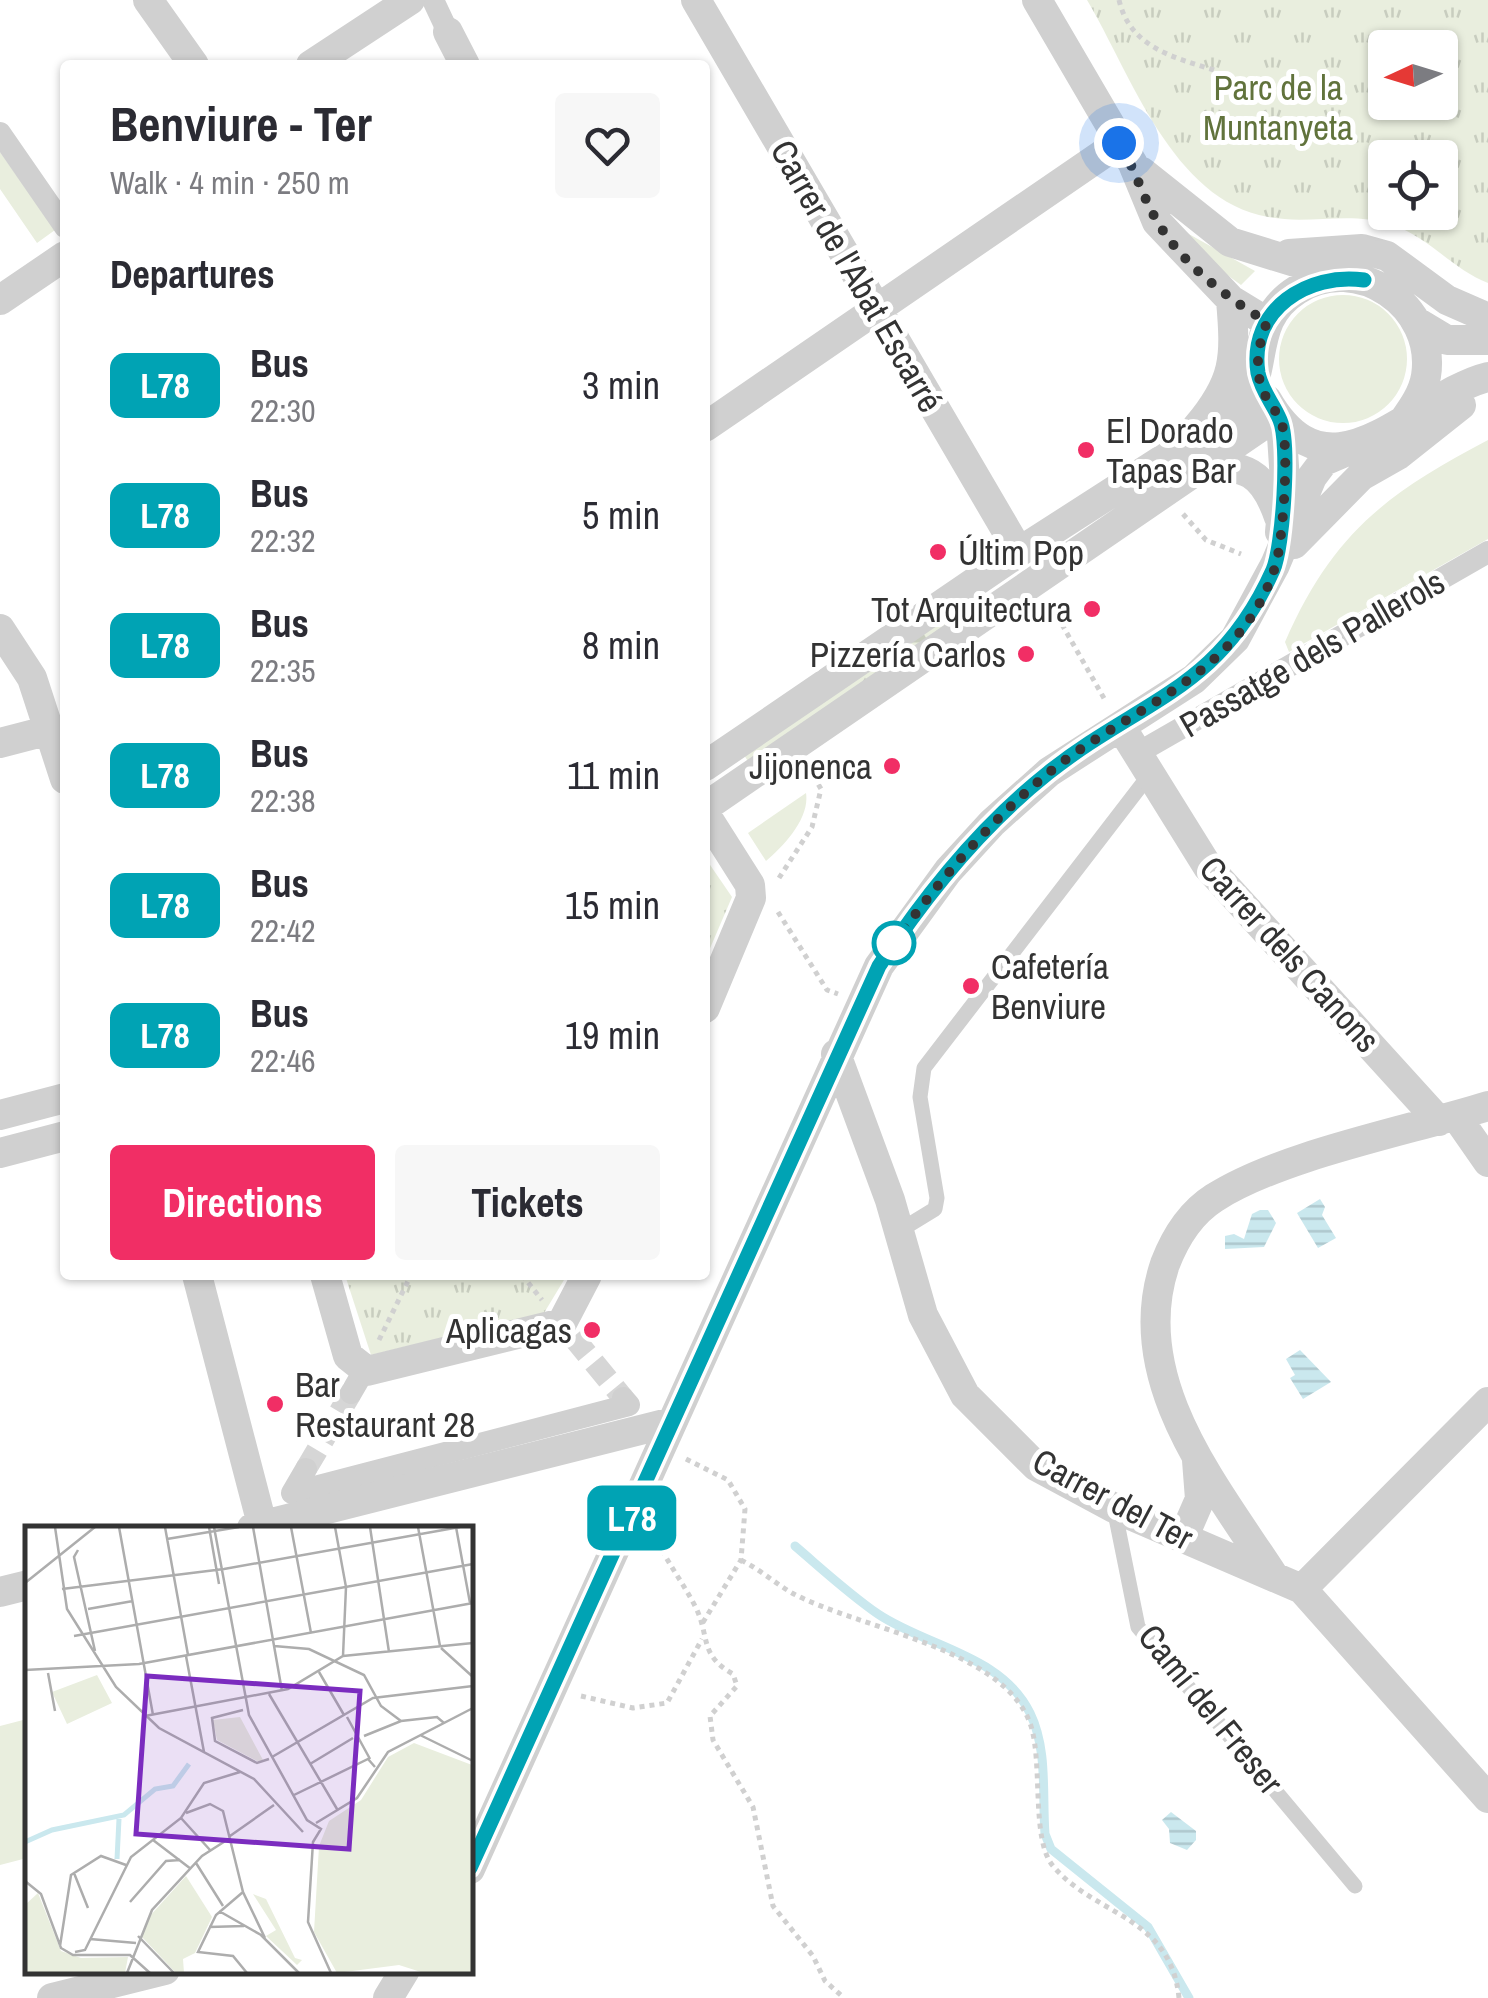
<!DOCTYPE html>
<meta charset="utf-8">
<style>
body{margin:0;font-family:"Archivo Narrow",sans-serif;background:#f7f7f7;color:#2b2b33;height:100vh;display:flex;flex-direction:column;font-size:38px;white-space:nowrap}
*{box-sizing:border-box;margin:0}
p{font-size:32px;color:#7c7c81}
.icon{flex:none;width:55px;height:55px;fill:none;stroke:currentColor;stroke-width:2;stroke-linecap:round;stroke-linejoin:round}
.map{position:relative;flex:1;overflow:hidden}
.sheet{position:absolute;left:60px;top:60px;width:650px;height:1220px;display:flex;flex-direction:column;background:#fff;border-radius:10px;box-shadow:0 2px 8px #0004}
.sheet>*{flex:none}
.badge{padding:0 20px;border-radius:15px;font-size:35px;line-height:65px}
.needle{width:65px;rotate:266deg}
.buttons{position:absolute;left:1368px;top:30px;display:grid;gap:20px}
.buttons a{display:grid;place-items:center;width:90px;height:90px;border-radius:10px;background:#fff;box-shadow:0 2px 8px #0004;font-size:50px}
.you{position:absolute;width:50px;height:50px;margin:-25px;border:8px solid #fff;border-radius:50%;background:#1a73e8;box-shadow:0 0 0 15px #1a73e833}
.map>.badge{position:absolute;translate:-50% -50%;box-shadow:0 0 0 5px #fff}
h2{padding:0 50px;font-size:38px;line-height:90px}
.round{display:grid;place-items:center;flex:none;width:105px;height:105px;border-radius:10px;background:#f7f7f7}
.summary{display:flex;align-items:center;justify-content:space-between;height:170px;padding:0 50px}
h1{font-size:48px;font-weight:800;line-height:75px}
.cta{display:flex;gap:20px;margin-top:auto;padding:20px 50px}
.cta a{flex:1;height:115px;border-radius:10px;background:#f12e65;color:#fff;font-size:40px;font-weight:800;line-height:115px;text-align:center}
.cta a+a{background:#f7f7f7;color:#2b2b33}
ul{padding:0;list-style:none}
li{display:flex;align-items:center;gap:30px;height:130px;padding:0 50px}
li div{flex:1}
li b{display:block;font-size:38px}
li em{font-style:normal}
li .badge{min-width:110px;font-weight:700;text-align:center}
.map>svg:first-child{display:block}
.green{fill:#e9eede}
.forest{fill:url(#forest-firs)}
.park{fill:url(#park-tufts);fill-rule:evenodd}
.water{fill:url(#water-rules)}
.lines{fill:none;stroke-linecap:round;stroke-linejoin:round}
.stream{stroke:#cae8ee;stroke-width:9}
.pedestrian-tunnel{stroke:#d6d6d6;stroke-width:22;stroke-dasharray:22 11;stroke-linecap:butt}
.path{stroke:#d0d0d0;stroke-width:5;stroke-dasharray:5 5;stroke-linecap:butt}
.service{stroke:#d0d0d0;stroke-width:15}
.pedestrian{stroke:#d0d0d0;stroke-width:22}
.minor{stroke:#d0d0d0;stroke-width:30}
.line-casing{stroke:#fff;stroke-width:22}
.line{stroke:#00a3b4;stroke-width:15}
.walk{stroke:#333;stroke-width:10;stroke-dasharray:0 18}
.poi-dot{fill:#f12e65;stroke:#fff;stroke-width:4}
.stop-dot{fill:#fff;stroke:#00a3b4;stroke-width:5}
.labels{text-anchor:middle;dominant-baseline:central;stroke-width:10;stroke-linejoin:round;paint-order:stroke}
.park-label{font-size:35px;fill:#61733c;stroke:#fff}
.street-label{font-size:35px;fill:#333;stroke:#fff}
.poi-label{font-size:35px;fill:#333;stroke:#fff;text-anchor:start}
.inset-river{fill:none;stroke:#cae8ee;stroke-width:5}
.inset-road{fill:none;stroke:#adadad;stroke-width:2.5}
.view{fill:#7b2cbf;fill-opacity:0.15;stroke:#7b2cbf;stroke-width:5}
.inset-edge{fill:none;stroke:#333;stroke-width:5}
</style>
<div class="map">
<svg width="1488" height="1998" viewBox="0 0 1488 1998">
<defs>
<pattern id="forest-firs" width="22" height="20" patternUnits="userSpaceOnUse" patternTransform="scale(2.5)"><rect width="22" height="20" fill="#e9eede"/><path d="M5 1l3.5 6h-7zM16 11l3.5 6h-7z" fill="#c8cdbf"/></pattern>
<pattern id="park-tufts" width="24" height="20" patternUnits="userSpaceOnUse" patternTransform="scale(2.5)"><rect width="24" height="20" fill="#e9eede"/><path d="M3 7l-1-3M5 7V3M7 7l1-3M15 17l-1-3M17 17v-4M19 17l1-3" fill="none" stroke="#c8cdbf"/></pattern>
<pattern id="water-rules" width="6" height="5" patternUnits="userSpaceOnUse" patternTransform="scale(2.5)"><rect width="6" height="5" fill="#cae8ee"/><path d="M0 2.5h6" fill="none" stroke="#aec7cd"/></pattern>
</defs>
<rect width="100%" height="100%" fill="#fff"/>
<path class="green" d="M0 152 55 230 37 243 0 189Z
M1187 233 1255 271 1241 285 1204 258Z
M1279 359a64 64 0 1 1 128 0a64 64 0 1 1-128 0Z
M1488 440V539L1289 652 1285 642C1332 534 1387 493 1488 440Z
M806 793C810 818 784 846 766 861L748 833Z
M27 1719V1858L0 1865V1726Z"/>
<path class="forest" d="M949 614 955 622 749 763 744 755Z"/>
<path class="park" d="M1087 0H1488V283C1452 269 1428 236 1390 224 1349 211 1309 225 1268 217 1172 200 1131 74 1087 0ZM1385 48H1440V102H1385ZM1385 158H1440V212H1385Z
M706 859 732 897 705 960V860Z
M345 1275H567L544 1313 371 1355Z"/>
<path class="water" d="M1320 1199 1325 1207 1322 1215 1336 1238 1318 1248 1297 1213Z
M1260 1210H1268L1276 1223 1264 1247 1225 1249V1236L1234 1234 1244 1239 1252 1214Z
M1300 1350 1331 1382 1303 1399 1290 1378 1295 1375 1286 1359Z
M1171 1812 1196 1831V1840L1187 1850 1170 1843 1169 1829 1162 1820Z"/>
<g class="lines">
<path class="stream" d="M795 1546C822 1569 849 1594 878 1614 927 1647 1002 1655 1030 1713 1048 1750 1042 1794 1045 1834L1051 1849 1148 1927 1189 1998"/>
<path class="pedestrian-tunnel" d="M573 1337 623 1398
M306 1469 351 1393"/>
<path class="path" d="M1119 0C1130 47 1172 57 1214 70
M1183 514 1206 540 1241 554
M1052 607 1105 700
M779 878 812 827 821 789 809 768
M778 912 827 990 838 994
M522 1275 542 1300
M379 1340 411 1275
M686 1459 728 1480 745 1509 741 1560 702 1624
M653 1532C665 1560 683 1582 696 1608 710 1637 699 1655 733 1674L737 1686 710 1716 713 1740 753 1807 773 1906 813 1956 825 1981 844 1998
M741 1560C759 1569 775 1583 792 1593 859 1629 1006 1648 1031 1726 1043 1765 1031 1840 1053 1866 1095 1916 1171 1916 1179 1998
M581 1696 633 1708 667 1703 702 1639"/>
<path class="service" d="M899 1231 935 1209 937 1198 920 1097 924 1068 1150 774
M1114 1508 1138 1627 1355 1886"/>
<path class="pedestrian" d="M433 0 448 32
M0 133 65 227
M1136 754 1488 552
M351 1393 365 1369
M306 1469 292 1493 629 1405 623 1398"/>
<path class="minor" d="M148 0 194 65
M696 0 1019 552
M1037 0 1133 164 1157 222 1231 300 1267 322
M448 32 465 65
M311 65 410 0
M1142 172 1230 242 1337 275
M1289 254 1362 249 1387 256 1447 300 1488 318
M0 300 65 256
M1417 322 1447 340H1488
M1267 400C1331 511 1414 395 1488 377
M705 427 1119 143
M1197 427C1236 381 1236 358 1231 300
M1199 466C1246 465 1263 471 1279 517
M1280 532 1285 481 1281 421
M1294 544 1361 476 1398 455 1461 405
M0 629 32 678 65 779
M1121 727 1208 867 1439 1121
M0 743 50 730
M705 766 1019 552 1238 411C1272 373 1246 322 1297 290 1357 251 1437 306 1426 376 1423 394 1412 409 1402 423
M705 807 1276 416
M705 814 750 885 751 898 705 1008
M836 1054 890 1200 923 1315 965 1395 1036 1466 1114 1508 1302 1589 1488 1798
M0 1115 65 1098
M1456 1116 1488 1162
M0 1153 65 1136
M197 1275 263 1528
M325 1275 348 1356 367 1371 562 1323 587 1275
M252 1528 672 1422
M1183 1538 1200 1499 1197 1460
M1273 1575C1214 1484 1126 1379 1165 1264 1175 1238 1189 1214 1214 1198 1281 1155 1408 1131 1488 1106
M1302 1589 1488 1402
M0 1592 28 1585
M470 1869 879 966 948 871 992 823 1049 772 1194 679 1235 639 1275 565 1312 477 1324 461 1359 446
M52 1998 165 1970
M388 1998 405 1970"/>
</g>
<g class="lines">
<defs>
<path id="line" d="M470 1868 879 966C926 894 980 827 1048 773 1141 699 1219 691 1273 570 1283 547 1290 443 1280 420 1273 403 1262 392 1258 373 1248 309 1309 272 1364 280"/>
</defs>
<use href="#line" class="line-casing"/>
<use href="#line" class="line"/>
<path class="walk" d="M894 943C939 881 987 824 1046 775 1127 707 1242 678 1276 564 1283 538 1290 445 1281 421 1277 412 1269 404 1265 395 1253 371 1258 346 1267 322 1227 298 1181 263 1157 221 1142 196 1135 168 1119 143"/>
</g>
<g class="poi-dot">
<circle cx="1086" cy="450" r="10"/>
<circle cx="938" cy="552" r="10"/>
<circle cx="1092" cy="609" r="10"/>
<circle cx="1026" cy="654" r="10"/>
<circle cx="892" cy="766" r="10"/>
<circle cx="971" cy="986" r="10"/>
<circle cx="592" cy="1330" r="10"/>
<circle cx="275" cy="1404" r="10"/>
</g>
<circle class="stop-dot" cx="894" cy="943" r="20"/>
<g class="labels">
<g class="park-label">
<text x="1278" y="87">Parc de la<tspan x="1278" dy="40">Muntanyeta</tspan></text>
</g>
<g class="street-label">
<text transform="translate(857 276) rotate(60)">Carrer de l'Abat Escarré</text>
<text transform="translate(1312 653) rotate(-30)">Passatge dels Pallerols</text>
<text transform="translate(1290 954) rotate(48)">Carrer dels Canons</text>
<text transform="translate(1113 1499) rotate(28)">Carrer del Ter</text>
<text transform="translate(1211 1709) rotate(51)">Camí del Freser</text>
</g>
<g class="poi-label">
<text x="1106" y="430">El Dorado<tspan x="1106" dy="40">Tapas Bar</tspan></text>
<text x="958" y="552">Últim Pop</text>
<text x="1072" y="609" text-anchor="end">Tot Arquitectura</text>
<text x="1006" y="654" text-anchor="end">Pizzería Carlos</text>
<text x="872" y="766" text-anchor="end">Jijonenca</text>
<text x="991" y="966">Cafetería<tspan x="991" dy="40">Benviure</tspan></text>
<text x="572" y="1330" text-anchor="end">Aplicagas</text>
<text x="295" y="1384">Bar<tspan x="295" dy="40">Restaurant 28</tspan></text>
</g>
</g>
<g transform="translate(25 1526)">
<rect width="448" height="448" fill="#fff"/>
<path d="M72 149 87 177 42 198 27 166ZM228 368 241 373 270 432 277 434 272 439 241 410 251 404Z" fill="#e9eede"/>
<path d="M161 350 187 391 170 427 158 433 159 447H151L117 411 124 391ZM13 367 36 425 56 432 103 431 100 447H0V379Z" fill="#e9eede"/>
<path d="M215 191 238 234 234 236 192 214 188 194ZM389 217 447 239V447H399L374 439 312 447 289 406 294 320 304 295 336 274 363 231Z" fill="#e9eede"/>
<path class="inset-river" d="M0 316 27 304 99 289 130 263 148 260 164 238M92 333 94 293"/>
<path class="inset-road" d="M30 1 42 83 91 161 134 202 229 253 278 306M94 1 128 189M140 1 163 129M184 1 194 58M189 1 224 189 282 294 296 303 288 316 283 396 306 447M228 1 257 165M266 1 286 107M310 1 321 61 318 130M345 1 364 126M393 1 415 120M431 1 445 77M142 13 214 1M53 24 49 31 70 125M0 57 70 1M37 63 199 43 435 1M63 83 108 75M49 110 448 38M249 120 284 123 339 149 356 180 376 195M416 122 448 151M161 130 179 226M0 144 114 138 448 77M294 146 319 189M23 147 30 185M244 168 312 283M218 184 187 192 190 215 232 237 244 233M120 190 263 163 318 130 448 117M322 191 345 233M395 209 448 235M339 210 376 195 412 191 419 197M247 231 348 172 448 160M285 238 328 212M269 269 343 233 350 241M161 287 185 278 198 285 218 366 240 412M156 292 185 324M291 297 332 272 363 226 448 182M205 310 249 279M128 314 166 343M171 337 198 380M49 347 63 382M0 355 16 368 36 422 48 429H105L125 447M218 366 191 389 173 426 208 430 222 447M105 376 141 335 155 334M194 385 236 409 274 447M184 401 219 400M113 410 149 447M65 413 111 417M35 420 46 349 76 330 101 339M50 426 60 424 106 331 156 292 179 257 215 246M102 447 127 384 177 330 205 312"/>
<path class="view" d="M122 150 335 165 324 323 111 308Z"/>
<rect width="448" height="448" class="inset-edge"/>
</g>
</svg>
<div class="buttons">
<a><svg class="needle" viewBox="-14 -14 28 28"><path d="M0-13l5 13h-10z" fill="#e53935"/><path d="M0 13l5-13h-10z" fill="#7c7c81"/></svg></a>
<a><svg class="icon" aria-label="locate" viewBox="0 0 24 24"><circle cx="12" cy="12" r="6"/><path d="M12 2v4M12 18v4M2 12h4M18 12h4"/></svg></a>
</div>
<div class="you" style="left:1119px;top:143px"></div>
<b class="badge" style="left:632px;top:1518px;background:#00a3b4;color:#fff">L78</b>
<section class="sheet">
<div class="summary"><div><h1>Benviure - Ter</h1><p>Walk · 4 min · 250 m</p></div><a class="round"><svg class="icon" aria-label="heart" viewBox="0 0 24 24"><path d="M12 20l-8-8c-3-5 5-10 8-4 3-6 11-1 8 4z"/></svg></a></div>
<h2>Departures</h2>
<ul>
<li><span class="badge" style="background:#00a3b4;color:#fff">L78</span><div><b>Bus</b><p>22:30</p></div><em>3 min</em></li>
<li><span class="badge" style="background:#00a3b4;color:#fff">L78</span><div><b>Bus</b><p>22:32</p></div><em>5 min</em></li>
<li><span class="badge" style="background:#00a3b4;color:#fff">L78</span><div><b>Bus</b><p>22:35</p></div><em>8 min</em></li>
<li><span class="badge" style="background:#00a3b4;color:#fff">L78</span><div><b>Bus</b><p>22:38</p></div><em>11 min</em></li>
<li><span class="badge" style="background:#00a3b4;color:#fff">L78</span><div><b>Bus</b><p>22:42</p></div><em>15 min</em></li>
<li><span class="badge" style="background:#00a3b4;color:#fff">L78</span><div><b>Bus</b><p>22:46</p></div><em>19 min</em></li>
</ul>
<div class="cta"><a>Directions</a><a>Tickets</a></div>
</section>
</div>
